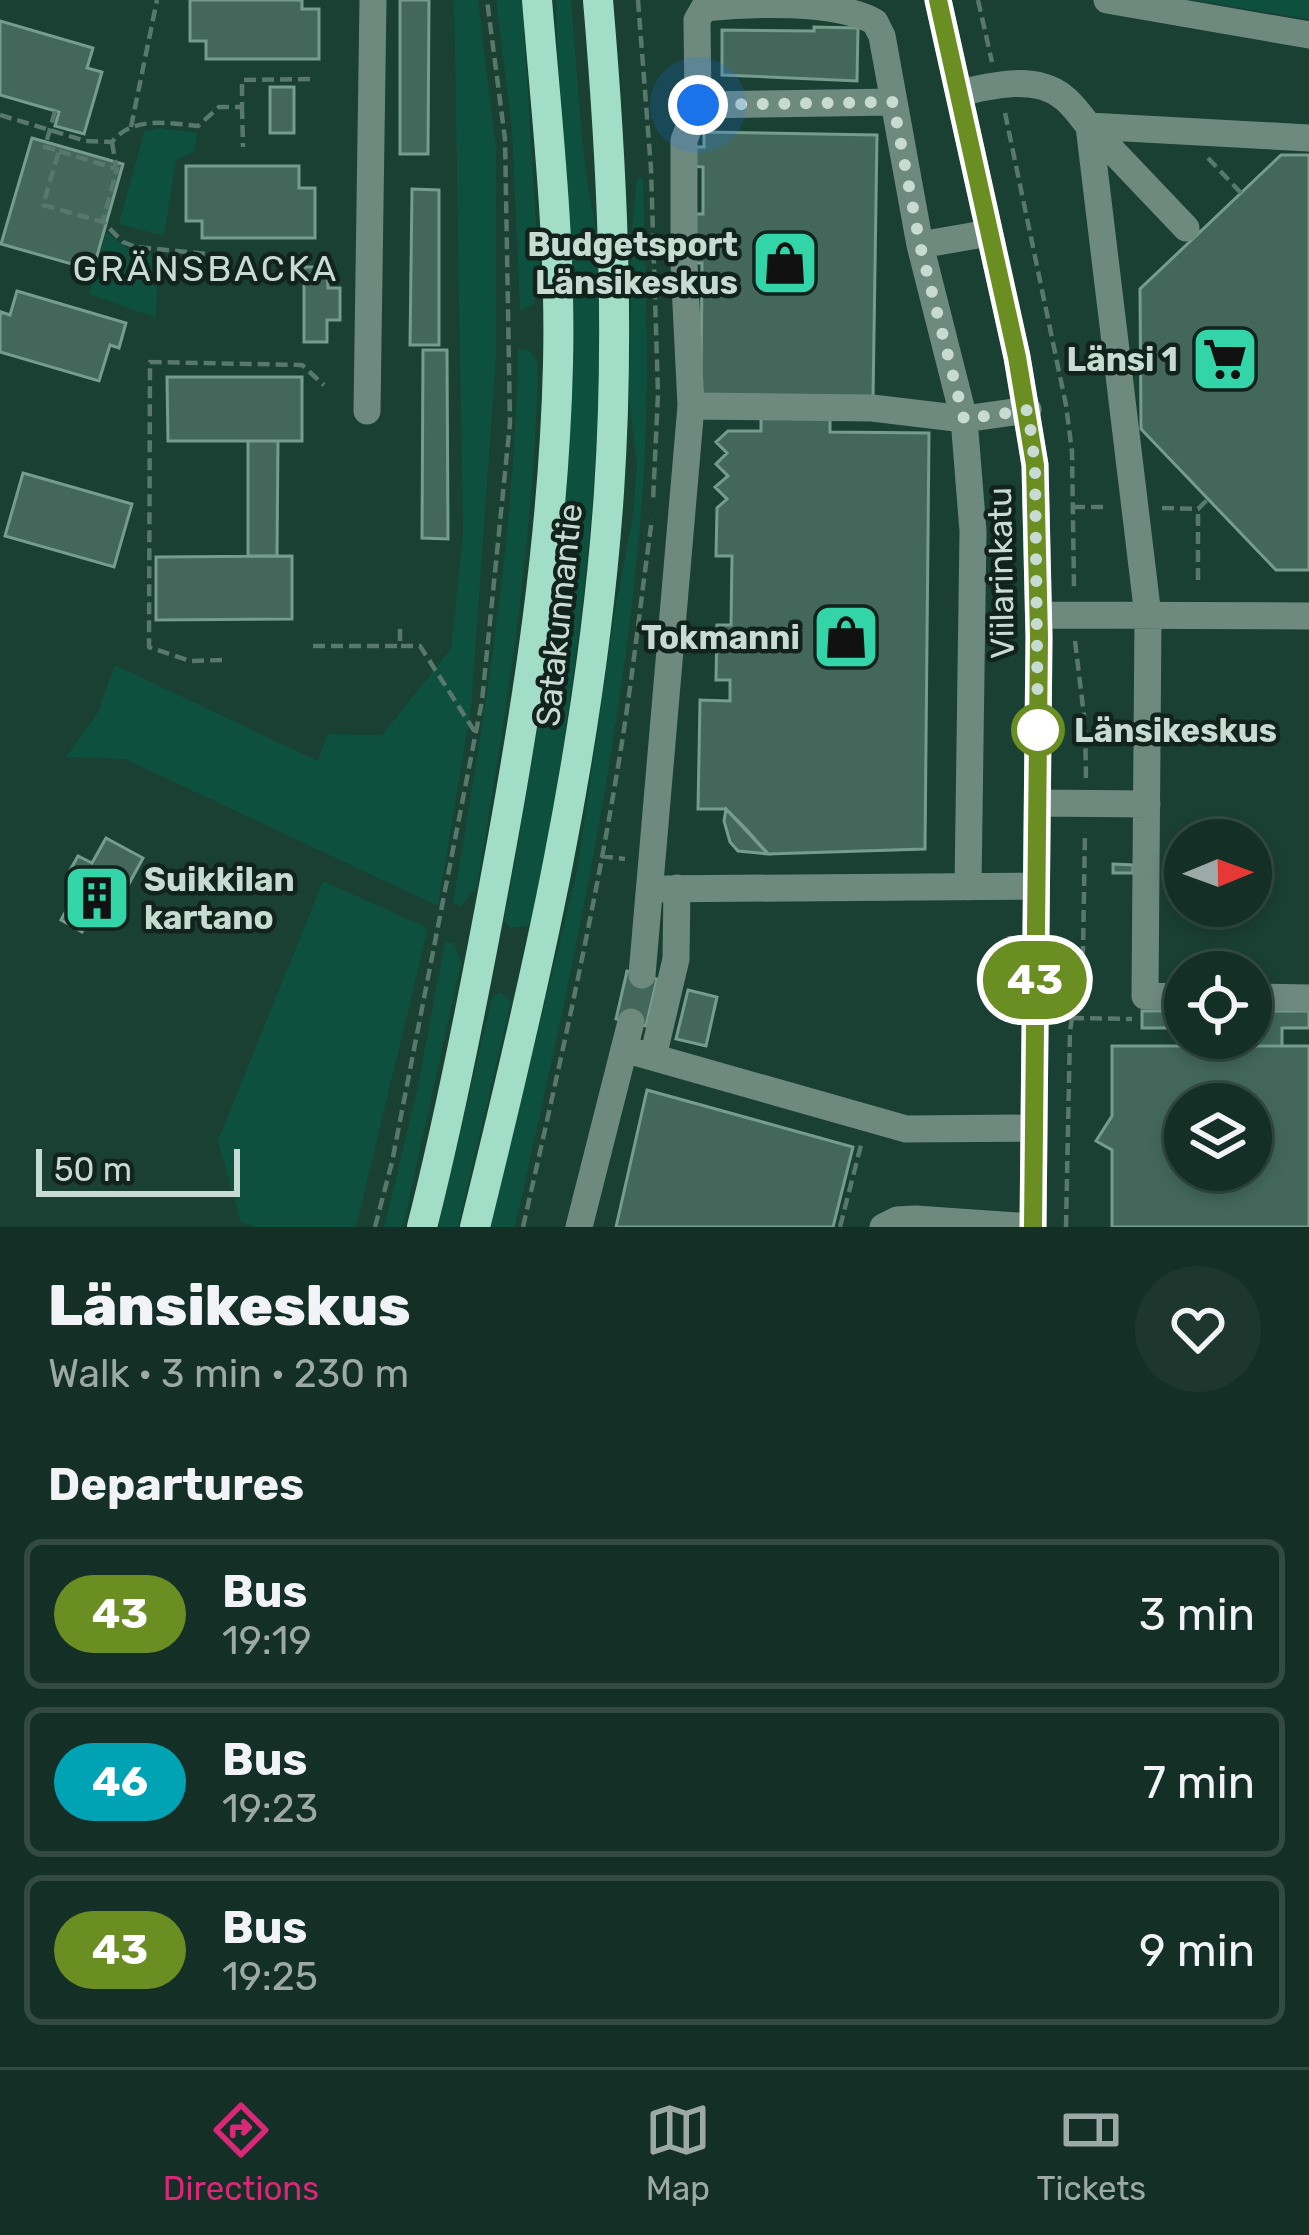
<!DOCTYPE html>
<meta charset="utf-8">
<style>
body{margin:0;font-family:Rubik,sans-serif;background:#1d372e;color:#f1f3f6;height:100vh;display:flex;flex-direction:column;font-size:45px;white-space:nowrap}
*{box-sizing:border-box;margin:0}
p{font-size:39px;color:#9da9a7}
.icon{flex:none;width:66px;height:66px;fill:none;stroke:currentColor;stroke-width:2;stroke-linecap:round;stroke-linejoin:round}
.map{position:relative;height:1227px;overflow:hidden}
.panel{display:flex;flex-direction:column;background:#142f26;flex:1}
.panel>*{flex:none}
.badge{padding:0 24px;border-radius:39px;font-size:42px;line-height:78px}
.needle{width:78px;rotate:89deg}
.buttons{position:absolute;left:1164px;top:819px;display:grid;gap:24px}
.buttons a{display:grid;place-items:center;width:108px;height:108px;border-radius:50%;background:#142f26;box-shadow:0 6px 18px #0003,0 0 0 3px #334a43;font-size:60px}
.scale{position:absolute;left:36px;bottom:30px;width:204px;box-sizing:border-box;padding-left:12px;border:6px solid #c7dbd3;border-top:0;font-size:33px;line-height:42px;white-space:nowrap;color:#c7dbd3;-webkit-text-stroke:9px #12221c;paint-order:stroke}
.you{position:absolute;width:60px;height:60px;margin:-30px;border:9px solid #fff;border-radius:50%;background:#1a73e8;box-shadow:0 0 0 18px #1a73e833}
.map>.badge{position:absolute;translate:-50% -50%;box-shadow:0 0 0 6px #fff}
h2{padding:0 48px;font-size:45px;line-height:108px}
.round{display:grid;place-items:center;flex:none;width:126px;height:126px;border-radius:63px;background:#1d372e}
.head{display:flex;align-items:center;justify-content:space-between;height:204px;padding:0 48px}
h1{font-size:57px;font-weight:800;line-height:90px}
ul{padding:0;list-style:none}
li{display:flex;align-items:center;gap:36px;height:150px;margin:0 24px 18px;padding:0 24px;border:6px solid #334a43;border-radius:18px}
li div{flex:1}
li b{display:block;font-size:45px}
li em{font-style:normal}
li .badge{min-width:132px;font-weight:700;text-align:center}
.dock{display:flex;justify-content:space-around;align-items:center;height:168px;border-top:3px solid #334a43;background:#142f26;font-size:33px;color:#9da9a7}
.dock a{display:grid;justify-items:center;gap:6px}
.dock .on{color:#db2777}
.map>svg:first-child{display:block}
.green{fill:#0d503e}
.building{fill:#43685b;stroke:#759c8d;stroke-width:3;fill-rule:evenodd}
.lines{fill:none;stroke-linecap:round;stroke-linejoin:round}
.path{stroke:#58776d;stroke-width:4.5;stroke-dasharray:12 6;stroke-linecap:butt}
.minor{stroke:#6e8a7f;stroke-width:27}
.major{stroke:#a2dec7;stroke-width:30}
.line-casing{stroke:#fff;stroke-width:27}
.line{stroke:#6b8e23;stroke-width:18}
.walk{stroke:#c7dbd3;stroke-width:12;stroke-dasharray:0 21.6}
.stop-dot{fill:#fff;stroke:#6b8e23;stroke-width:6}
.labels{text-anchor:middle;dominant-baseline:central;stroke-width:9;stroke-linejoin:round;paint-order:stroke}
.poi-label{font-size:33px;font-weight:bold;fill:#c7dbd3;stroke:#12221c;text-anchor:end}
.street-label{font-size:33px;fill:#c7dbd3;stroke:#12221c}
.stop-label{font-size:33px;font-weight:bold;fill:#c7dbd3;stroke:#12221c;text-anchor:start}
.neighbourhood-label{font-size:36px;letter-spacing:3px;fill:#c7dbd3;stroke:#12221c}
</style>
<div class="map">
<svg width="1309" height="1227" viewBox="0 0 1309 1227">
<rect width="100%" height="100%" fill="#1a3f33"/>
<path class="green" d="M454 0H478L496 149V358L471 709 438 906 125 759 66 757 97 714 115 665 318 761 327 734 382 735 451 649 463 534Z
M496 0H522L540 288 534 304 520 311 512 130Z
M556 0H571C576 57 579 115 586 172 589 196 596 220 597 244 608 471 574 700 533 922L528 926 511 928 504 922C537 741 567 557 572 372 576 248 558 124 556 0Z
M1194 0H1309V19Z
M160 128 198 133 194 152 176 160 164 236 119 224 144 132Z
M637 177 643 178C646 293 651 410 640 525 619 762 567 995 515 1227H490L577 871 615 611 633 515 637 464 629 401 632 231Z
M106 232 128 249 158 256 156 318 89 294Z
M518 349 529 350 538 362C535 538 506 712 477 886L461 906 453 903C484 719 515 536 518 349Z
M323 881 428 928 356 1227H255L241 1222 218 1141Z
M445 942 454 943 461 963 403 1227H384L417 1091Z
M500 992 511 1001 458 1227H438L492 998Z"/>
<path class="building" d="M190 0H302V9H319V59H206V41H190Z
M400 0H429L428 154H400Z
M0 21 93 48 87 68 102 72 84 134 55 126 59 112 0 95Z
M814 27 858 28 857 81 722 75V30L814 31Z
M270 87H294V133H270Z
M704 132 877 135 873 399 701 396 702 263H690L692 214H703V167L692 166V147H704Z
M32 138 123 164 93 270 1 244Z
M1281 155H1309V570H1276L1141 429 1140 289Z
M186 166H299V188H315V238H202V221H186Z
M412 189 439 190V345H410Z
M304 267H327L328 288H340V320H327V342H304Z
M17 291 126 323 119 348 110 345 99 381 0 352V317L1 312 10 315Z
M423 350H447L448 539 422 538Z
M167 377H302V441H168Z
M761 416 830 417V432L929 433 925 849 768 854 726 809H698L700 700 730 701V680H716L717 625H731L732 556H716L717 508 727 499 715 487 728 476 716 464 727 453 716 442 728 431H761Z
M248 441H278L277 556H248Z
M23 473 132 504 114 567 5 536Z
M292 556V619L156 620V557Z
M1165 730H1200V739L1165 738Z
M726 809 747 830 768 854 738 851 730 842 724 821Z
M106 838 143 858 106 926 90 917 82 932 61 920 83 880 69 872 78 856 92 863Z
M1113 864 1133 865V873H1113Z
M1251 866H1268V875L1251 874Z
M627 971 657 979 646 1026 616 1019Z
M688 990 717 997 706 1046 676 1039Z
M1142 1011H1185V1038L1221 1040H1182V1028H1142Z
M1251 1011H1309V1028H1282V1046H1228V1038H1251Z
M1182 1040H1221V1046H1309V1227H1112V1150L1096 1141 1112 1116V1046H1182ZM1185 1104H1251V1170H1185Z
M647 1090 853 1147 833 1227H616Z"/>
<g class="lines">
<path class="path" d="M638 0 651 169 658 394 653 501
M978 0 992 62
M242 107 243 147
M55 111 45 147 59 151 43 205 103 222 123 242 136 247 219 255
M1005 113 1066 405 1072 452 1074 587
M0 115 86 141 112 142C132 116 168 123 198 126L219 107H242V80L313 79
M131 127 157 0
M112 142 116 166
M59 151 117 169 103 220
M1208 158 1241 193
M1073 507H1109
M1162 508 1198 509 1208 499
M1198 580V509
M400 629V646H420L475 732
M1075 641 1085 724 1086 778
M313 646H398
M222 660 190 661 149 647 150 362 302 365 324 385
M601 856 625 859
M1072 1018 1132 1019
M375 1227 392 1162 482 701 510 423 505 139 487 0
M523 1227C560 1064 597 901 623 736 634 664 642 591 652 519
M840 1227 861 1145
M1066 1227 1070 1031 1083 950 1085 832"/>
<path class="minor" d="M938 0 1017 357 1035 465 1039 637 1033 1227
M1107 0 1309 35
M959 93C990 86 1035 74 1063 97 1073 104 1081 117 1089 126L1309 138
M894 102 698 105 697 20 704 8C749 3 836 0 875 22L882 36 920 245 989 233
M1089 126 1148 616 1145 996 1185 997
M1089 126 1186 228
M920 245 964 419 973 531 968 887
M691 406 872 408 964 419 1028 410
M367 411 373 0
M1039 615 1309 616
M1038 803 1147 804
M651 889 1036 886
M642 975 691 406 684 264V140L698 105
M1251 997 1309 998
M624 1049 906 1129 1034 1128
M653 1057 676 959 677 888
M579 1227 631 1022
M883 1227 897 1220 915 1219 1033 1227"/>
<path class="major" d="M422 1227C452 1109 475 990 497 870 528 703 554 534 558 364 561 243 547 121 537 0
M475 1227C535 985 592 742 609 492 620 328 612 164 598 0"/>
</g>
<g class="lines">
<defs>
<path id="line" d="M938 0 1017 357 1035 465 1039 637 1033 1227"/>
</defs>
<use href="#line" class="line-casing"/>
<use href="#line" class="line"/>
<path class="walk" d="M698 105 893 102 920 245 964 419 1028 410 1035 465 1038 735V730"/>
</g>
<defs>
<symbol id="shop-square" viewBox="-11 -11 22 22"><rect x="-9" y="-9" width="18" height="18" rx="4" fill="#33d4a8" stroke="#12221c"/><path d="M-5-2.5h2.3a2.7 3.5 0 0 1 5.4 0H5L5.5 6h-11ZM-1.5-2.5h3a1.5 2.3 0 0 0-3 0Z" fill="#111"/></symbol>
<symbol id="supermarket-square" viewBox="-11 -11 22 22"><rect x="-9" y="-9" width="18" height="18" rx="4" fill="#33d4a8" stroke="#12221c"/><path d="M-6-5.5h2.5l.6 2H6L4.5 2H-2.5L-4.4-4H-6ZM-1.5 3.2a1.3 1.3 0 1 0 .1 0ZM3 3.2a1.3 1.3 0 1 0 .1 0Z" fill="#111"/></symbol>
<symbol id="building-square" viewBox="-11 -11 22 22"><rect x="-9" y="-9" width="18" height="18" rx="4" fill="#33d4a8" stroke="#12221c"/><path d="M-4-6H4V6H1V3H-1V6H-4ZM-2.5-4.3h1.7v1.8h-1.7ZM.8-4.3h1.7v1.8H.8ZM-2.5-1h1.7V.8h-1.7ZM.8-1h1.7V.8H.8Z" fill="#111"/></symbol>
</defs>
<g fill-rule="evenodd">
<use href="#shop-square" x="747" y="225" width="76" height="76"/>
<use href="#supermarket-square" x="1187" y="321" width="76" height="76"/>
<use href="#shop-square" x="808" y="599" width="76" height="76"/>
<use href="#building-square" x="59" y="860" width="76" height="76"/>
</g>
<circle class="stop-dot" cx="1038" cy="730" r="24"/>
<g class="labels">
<g class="poi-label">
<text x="738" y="244">Budgetsport<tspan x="738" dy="38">Länsikeskus</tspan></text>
<text x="1178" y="359">Länsi 1</text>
<text x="800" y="637">Tokmanni</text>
<text x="144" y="879" text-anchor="start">Suikkilan<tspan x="144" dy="38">kartano</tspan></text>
</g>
<g class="street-label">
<text transform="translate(1001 573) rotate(-91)">Viilarinkatu</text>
<text transform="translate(559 615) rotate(-84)">Satakunnantie</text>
</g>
<g class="stop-label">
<text x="1074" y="730">Länsikeskus</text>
</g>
<g class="neighbourhood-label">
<text x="206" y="268">GRÄNSBACKA</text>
</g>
</g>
</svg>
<div class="buttons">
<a><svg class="needle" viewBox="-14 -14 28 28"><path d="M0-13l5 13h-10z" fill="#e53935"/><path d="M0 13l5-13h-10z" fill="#9da9a7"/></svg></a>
<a><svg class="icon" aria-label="locate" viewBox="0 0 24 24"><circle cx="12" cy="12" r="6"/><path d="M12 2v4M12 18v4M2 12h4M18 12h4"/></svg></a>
<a><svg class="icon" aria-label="layers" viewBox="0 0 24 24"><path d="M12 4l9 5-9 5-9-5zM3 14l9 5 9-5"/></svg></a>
</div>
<div class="scale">50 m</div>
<div class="you" style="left:698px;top:105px"></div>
<b class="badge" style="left:1035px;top:980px;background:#6b8e23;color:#fff">43</b>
</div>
<section class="panel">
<div class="head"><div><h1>Länsikeskus</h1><p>Walk · 3 min · 230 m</p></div><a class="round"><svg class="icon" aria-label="heart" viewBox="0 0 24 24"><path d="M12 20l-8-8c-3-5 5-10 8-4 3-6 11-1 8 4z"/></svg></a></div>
<h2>Departures</h2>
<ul>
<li><span class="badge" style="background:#6b8e23;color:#fff">43</span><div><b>Bus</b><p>19:19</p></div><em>3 min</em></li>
<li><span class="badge" style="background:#00a3b4;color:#fff">46</span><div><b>Bus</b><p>19:23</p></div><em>7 min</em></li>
<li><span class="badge" style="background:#6b8e23;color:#fff">43</span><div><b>Bus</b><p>19:25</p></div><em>9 min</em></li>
</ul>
</section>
<nav class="dock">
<a class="on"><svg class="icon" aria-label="directions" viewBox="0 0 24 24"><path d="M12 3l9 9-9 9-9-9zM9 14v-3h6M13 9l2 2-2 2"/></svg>Directions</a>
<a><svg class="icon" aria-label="map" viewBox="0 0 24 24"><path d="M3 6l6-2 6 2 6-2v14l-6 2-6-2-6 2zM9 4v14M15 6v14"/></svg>Map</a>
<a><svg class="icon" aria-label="tickets" viewBox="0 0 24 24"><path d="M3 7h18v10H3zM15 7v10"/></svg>Tickets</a>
</nav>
